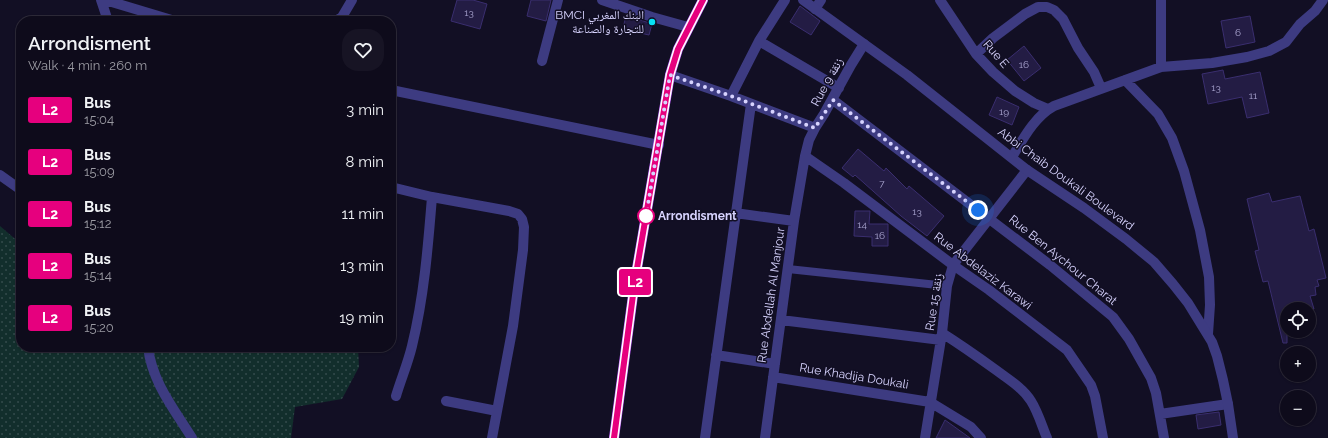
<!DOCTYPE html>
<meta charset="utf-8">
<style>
body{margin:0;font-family:Raleway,"Noto Naskh Arabic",sans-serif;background:#171424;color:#f1f3f6;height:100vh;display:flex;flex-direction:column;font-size:15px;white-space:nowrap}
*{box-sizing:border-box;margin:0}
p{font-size:13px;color:#9b9ba3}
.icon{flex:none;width:22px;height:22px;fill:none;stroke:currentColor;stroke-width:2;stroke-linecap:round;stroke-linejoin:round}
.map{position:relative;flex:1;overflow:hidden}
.details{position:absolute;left:16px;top:16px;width:380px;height:336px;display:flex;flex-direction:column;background:#0e0b1b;border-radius:16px;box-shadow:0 1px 3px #0004,0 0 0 1px #2e2b3a}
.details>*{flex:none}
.badge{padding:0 8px;border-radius:3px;font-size:14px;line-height:26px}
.buttons{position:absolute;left:1280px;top:302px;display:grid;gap:8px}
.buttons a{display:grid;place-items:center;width:36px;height:36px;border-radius:50%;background:#0e0b1b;box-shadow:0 1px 3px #0004,0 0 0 1px #2e2b3a;font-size:20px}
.you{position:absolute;width:20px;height:20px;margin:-10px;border:3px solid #fff;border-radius:50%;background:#1a73e8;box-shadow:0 0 0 6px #1a73e833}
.map>.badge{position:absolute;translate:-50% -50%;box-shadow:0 0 0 2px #fff}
.round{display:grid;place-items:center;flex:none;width:42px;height:42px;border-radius:16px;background:#171424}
.overview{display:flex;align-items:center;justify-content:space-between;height:68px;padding:0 12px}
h1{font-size:19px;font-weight:600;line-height:30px}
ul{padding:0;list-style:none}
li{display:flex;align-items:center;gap:12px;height:52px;padding:0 12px}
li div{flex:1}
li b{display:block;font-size:15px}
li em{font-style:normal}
li .badge{min-width:44px;font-weight:700;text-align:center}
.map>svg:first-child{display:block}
.grass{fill:url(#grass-dots)}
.building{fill:#231c44;stroke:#3a2e6f}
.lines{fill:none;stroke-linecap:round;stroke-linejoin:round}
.pedestrian{stroke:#3d3b81;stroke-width:8}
.minor{stroke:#3d3b81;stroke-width:10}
.tertiary{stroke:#3d3b81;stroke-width:10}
.primary{stroke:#be5dfb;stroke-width:10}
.line-casing{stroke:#fff;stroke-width:9}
.line{stroke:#e6007e;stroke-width:6}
.walk{stroke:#d7d3fe;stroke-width:4;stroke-dasharray:0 7.2}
.poi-dot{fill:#07e1f6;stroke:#120f24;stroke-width:1.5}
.stop-dot{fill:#fff;stroke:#e6007e;stroke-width:2}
.labels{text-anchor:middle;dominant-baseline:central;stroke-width:3;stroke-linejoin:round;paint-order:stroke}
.number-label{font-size:10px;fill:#aaa5d0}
.poi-label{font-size:12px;fill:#d7d3fe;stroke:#120f24;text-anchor:end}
.street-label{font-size:12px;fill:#d7d3fe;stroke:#120f24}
.stop-label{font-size:12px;font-weight:bold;fill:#d7d3fe;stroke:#120f24;text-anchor:start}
</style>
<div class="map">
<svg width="1328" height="438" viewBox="0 0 1328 438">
<defs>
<pattern id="grass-dots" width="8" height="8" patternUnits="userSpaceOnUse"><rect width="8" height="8" fill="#122e2c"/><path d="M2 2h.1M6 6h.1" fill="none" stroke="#344b4c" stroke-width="1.8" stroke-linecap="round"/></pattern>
</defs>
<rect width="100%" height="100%" fill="#120f24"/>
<path class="grass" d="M0 226 21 244V347H358L359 367 342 399 295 407 291 438H0Z"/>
<path class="building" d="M457 0H473L487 4 480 29 451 21Z
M531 0H551L546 21 527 16Z
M800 6 820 21 811 35 790 22Z
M626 15 652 24 649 35 623 29Z
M1250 16 1255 42 1226 48 1221 21Z
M1024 46 1041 68 1024 81 1007 60Z
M1223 70 1225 79 1260 72 1269 113 1247 118 1242 97 1208 104 1202 74Z
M997 97 1019 107 1012 125 989 115Z
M858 149 884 171 886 168 907 189 909 186 944 216 927 236 901 216 855 175 853 177 842 168Z
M1269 193 1272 202 1300 196 1309 231 1314 229 1326 278 1317 280 1319 286 1315 287 1316 295 1310 296 1314 309H1287V343H1283L1268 281 1263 282 1255 251 1259 250 1247 199Z
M855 211H870L869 224H888V246H872V237L854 236Z
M1219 412 1221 425 1198 429 1196 415Z
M945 420 970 438H936Z"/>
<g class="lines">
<path class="pedestrian" d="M788 269 947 286"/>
<path class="minor" d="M101 0 108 21
M105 0 175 21
M602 0 652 17 688 27
M940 0 976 54 993 72 1015 91 1034 103 1048 109
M1161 0V67
M815 9 821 0
M336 21 342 17 352 0
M759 41 839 88
M976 54 993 38 1025 14 1038 7H1047L1054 10 1063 19 1078 48 1094 72 1101 88
M542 61 558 0
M670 75 731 96 815 128
M1125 80 1158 114 1172 138 1184 171 1200 230 1209 277 1210 305 1208 334
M391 90 659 145
M731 96 759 41 785 0
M833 100 1050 265 1113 317 1129 339 1151 378 1156 393 1164 438
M805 156 844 183 953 265 989 290 1067 350 1091 385 1095 396 1103 438
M1012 157C1023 139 1035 116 1054 106L1161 67 1212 63 1247 57 1269 51 1286 42 1300 24 1315 11 1323 0
M0 175 21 190
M391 187 432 197 509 211 518 214 522 219 524 227 523 250 513 326 492 438
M735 213 794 221
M781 320 941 340
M942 333C961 345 978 357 996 370 1008 379 1023 388 1031 401 1038 412 1042 426 1047 438
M148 347C152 382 174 409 192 438
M716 355 775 364
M773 377 930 402 971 427 981 438
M396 396C401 379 408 363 412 346 424 297 428 247 432 197
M446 401 497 411
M1160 414 1228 404
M705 438 751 104
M765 438 794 221 805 156 809 140 815 128 824 114 851 65 864 44
M925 438 942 333 947 286 953 265 1027 170"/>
<path class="tertiary" d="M803 0 907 75 1027 170 1084 208 1126 239 1154 262 1173 284 1188 303 1212 342 1217 356 1223 380 1228 404 1233 438"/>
<path class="primary" d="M614 438 635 280 670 75 678 49 703 0"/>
</g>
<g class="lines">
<defs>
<path id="line" d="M614 438 635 280 670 75 678 49 703 0"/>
</defs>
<use href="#line" class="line-casing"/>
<use href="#line" class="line"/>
<path class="walk" d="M646 216 670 75 731 96 815 128 833 100 978 210"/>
</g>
<circle class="poi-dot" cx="652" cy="22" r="4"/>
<circle class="stop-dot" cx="646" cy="216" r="8"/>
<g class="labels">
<g class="number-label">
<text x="469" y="12">13</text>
<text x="1238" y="32">6</text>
<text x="1024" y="64">16</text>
<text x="1216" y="87">13</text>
<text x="1253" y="95">11</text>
<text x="1004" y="111">19</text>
<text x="882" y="183">7</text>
<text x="917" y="211">13</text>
<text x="862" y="224">14</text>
<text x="880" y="235">16</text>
</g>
<g class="poi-label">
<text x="644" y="15">BMCI البنك المغربي<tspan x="644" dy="14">للتجارة والصناعة</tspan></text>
</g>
<g class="street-label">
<text transform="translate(996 54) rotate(49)">Rue E</text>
<text transform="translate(827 82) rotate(-61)">Rue 9 زنقة</text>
<text transform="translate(1066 179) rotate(36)">Abbi Chaib Doukali Boulevard</text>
<text transform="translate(1063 260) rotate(39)">Rue Ben Aychour Charat</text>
<text transform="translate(983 271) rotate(37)">Rue Abdelaziz Karawi</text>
<text transform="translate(771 295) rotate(-82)">Rue Abdellah Al Manjour</text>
<text transform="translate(934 302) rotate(-81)">Rue 15 زنقة</text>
<text transform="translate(854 376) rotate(9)">Rue Khadija Doukali</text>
</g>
<g class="stop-label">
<text x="658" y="216">Arrondisment</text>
</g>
</g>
</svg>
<div class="buttons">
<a><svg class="icon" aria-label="locate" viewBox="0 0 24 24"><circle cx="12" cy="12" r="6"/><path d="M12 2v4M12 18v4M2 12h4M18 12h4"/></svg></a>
<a>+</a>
<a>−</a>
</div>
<div class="you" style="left:978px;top:210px"></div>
<b class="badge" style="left:635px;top:282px;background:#e6007e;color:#fff">L2</b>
<section class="details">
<div class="overview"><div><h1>Arrondisment</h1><p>Walk · 4 min · 260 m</p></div><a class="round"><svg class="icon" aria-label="heart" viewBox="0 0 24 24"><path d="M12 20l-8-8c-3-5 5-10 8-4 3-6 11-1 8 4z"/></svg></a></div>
<ul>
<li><span class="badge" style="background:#e6007e;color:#fff">L2</span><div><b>Bus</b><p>15:04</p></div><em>3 min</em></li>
<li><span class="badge" style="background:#e6007e;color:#fff">L2</span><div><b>Bus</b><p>15:09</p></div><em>8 min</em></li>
<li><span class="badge" style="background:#e6007e;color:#fff">L2</span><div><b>Bus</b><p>15:12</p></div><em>11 min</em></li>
<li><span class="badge" style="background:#e6007e;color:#fff">L2</span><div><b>Bus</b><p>15:14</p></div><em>13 min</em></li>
<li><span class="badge" style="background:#e6007e;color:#fff">L2</span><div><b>Bus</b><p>15:20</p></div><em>19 min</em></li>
</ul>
</section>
</div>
